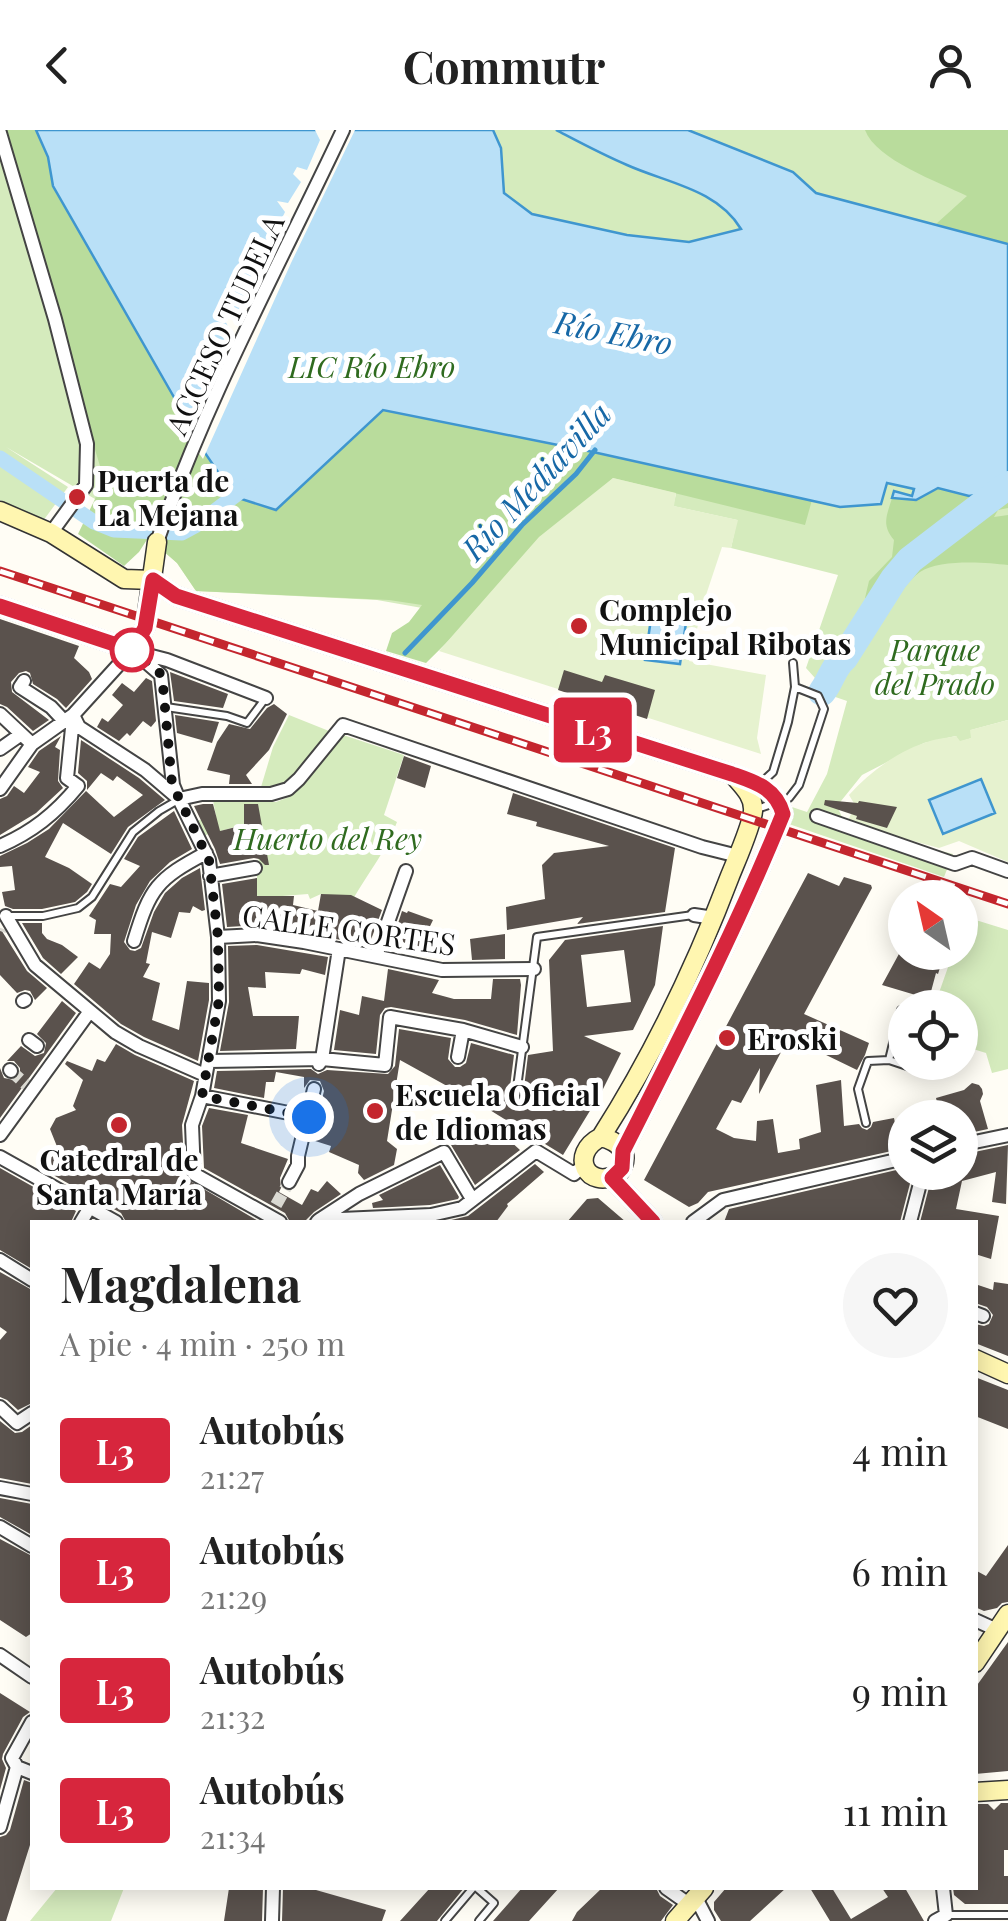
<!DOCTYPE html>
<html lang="es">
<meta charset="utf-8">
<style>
body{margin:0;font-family:"Playfair Display",serif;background:#f6f6f6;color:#222;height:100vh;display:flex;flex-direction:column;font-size:38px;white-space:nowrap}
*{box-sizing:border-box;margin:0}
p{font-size:32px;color:#767676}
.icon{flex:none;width:55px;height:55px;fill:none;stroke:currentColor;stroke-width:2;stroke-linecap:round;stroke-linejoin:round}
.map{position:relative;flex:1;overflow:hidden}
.drawer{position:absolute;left:30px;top:1090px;width:948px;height:670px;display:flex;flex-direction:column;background:#fff;border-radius:0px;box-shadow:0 5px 25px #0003}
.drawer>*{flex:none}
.badge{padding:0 20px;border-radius:8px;font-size:35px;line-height:65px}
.needle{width:65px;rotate:326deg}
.fabs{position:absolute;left:888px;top:750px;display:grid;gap:20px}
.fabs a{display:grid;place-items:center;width:90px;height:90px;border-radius:50%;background:#fff;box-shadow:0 5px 25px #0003;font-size:50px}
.you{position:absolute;width:50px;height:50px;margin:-25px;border:8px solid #fff;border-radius:50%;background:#1a73e8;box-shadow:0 0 0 15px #1a73e833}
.map>.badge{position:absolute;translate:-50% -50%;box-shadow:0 0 0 5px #fff}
.round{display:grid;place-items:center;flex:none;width:105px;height:105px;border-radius:52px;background:#f6f6f6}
.headline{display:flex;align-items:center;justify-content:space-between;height:170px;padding:0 30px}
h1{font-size:48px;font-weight:700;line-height:75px}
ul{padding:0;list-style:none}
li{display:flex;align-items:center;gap:30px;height:120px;padding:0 30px}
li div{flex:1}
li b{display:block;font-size:38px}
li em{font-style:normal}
li .badge{min-width:110px;font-weight:700;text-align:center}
header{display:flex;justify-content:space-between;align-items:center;height:130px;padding:0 30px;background:#fff;font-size:45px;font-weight:700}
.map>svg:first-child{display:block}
.green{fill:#d5ebbd}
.forest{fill:#b9dc9c}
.pitch{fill:#e6f2cf}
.water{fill:#b9e0f7;stroke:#3f96cf;stroke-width:2.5}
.pier{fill:#fffdf5}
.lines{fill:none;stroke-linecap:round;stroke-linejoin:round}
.stream{stroke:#3f96cf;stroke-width:5}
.canal{stroke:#b9e0f7;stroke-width:15}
.river{stroke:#b9e0f7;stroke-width:28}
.building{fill:#5a524d;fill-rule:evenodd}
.street-tunnel{stroke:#dbdad3;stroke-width:12;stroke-dasharray:12 6;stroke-linecap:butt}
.lane-casing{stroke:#444;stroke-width:10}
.street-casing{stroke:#444;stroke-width:16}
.secondary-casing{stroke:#333;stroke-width:21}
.lane{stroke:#fff;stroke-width:6}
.street{stroke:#fff;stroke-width:12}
.secondary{stroke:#fff6b0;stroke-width:18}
.rail-casing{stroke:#c4262e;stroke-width:9}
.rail{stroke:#fff;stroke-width:5;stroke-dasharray:15;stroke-linecap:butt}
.line-casing{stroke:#fff;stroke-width:22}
.line{stroke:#d7263d;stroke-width:15}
.walk{stroke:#111;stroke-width:10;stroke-dasharray:0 18}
.poi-dot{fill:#c4262e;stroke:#fff;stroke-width:4}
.stop-dot{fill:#fff;stroke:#d7263d;stroke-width:5}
.labels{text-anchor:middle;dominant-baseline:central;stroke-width:10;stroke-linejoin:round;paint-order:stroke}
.street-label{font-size:30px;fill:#111;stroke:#fff}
.park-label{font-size:30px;font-style:italic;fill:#2f6b1f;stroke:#fff}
.poi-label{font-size:30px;font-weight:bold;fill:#111;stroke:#fff;text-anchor:start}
.water-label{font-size:32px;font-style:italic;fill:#1768a6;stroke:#fff}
</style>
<header><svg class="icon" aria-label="back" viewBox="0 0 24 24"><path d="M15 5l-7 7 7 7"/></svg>Commutr<svg class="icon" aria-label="person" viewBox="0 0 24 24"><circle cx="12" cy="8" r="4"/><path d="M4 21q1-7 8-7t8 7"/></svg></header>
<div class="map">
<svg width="1008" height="1791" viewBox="0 0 1008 1791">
<rect width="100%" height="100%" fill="#fffdf5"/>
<path class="green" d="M0 0H1008V590L971 600 972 608 959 612 956 606 924 613 862 645 837 676 846 696 953 724 944 747 786 693 789 676 807 682 827 644 847 571 812 559 815 548 806 538 838 445 731 418 737 390 673 376 676 364 473 487 377 470 196 461 177 433 148 407 100 336 95 369 6 317 68 357 43 391 0 370Z
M289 585 329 601 286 653 280 658 261 657 273 617Z
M343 605 404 625 384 685 397 692C387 720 368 743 353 769L321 764 310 769 308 764 257 768V741L260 740 256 715 262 700 235 697 202 706 196 691 216 686 213 670 276 672 289 667 318 638Z
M966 787 1008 800V939L992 943 986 923 960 915V878L934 877 953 823 960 822V804Z
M57 1758H124L111 1791H30Z"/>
<path class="forest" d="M0 0H36L48 27 53 56 179 276 188 298 276 379 382 280 593 322 812 370 805 395 613 348 426 533 386 521 392 503 409 492 422 475 389 470 196 461 177 433 148 408 139 422 124 436 78 404 95 369 100 336 0 7Z
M865 0H1008V114L936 94 967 66C939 52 876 30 865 0Z
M938 358 969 366 1001 361 1008 364V378L998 380 994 387 1008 385V435C985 432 939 429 920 442 907 451 898 468 889 480L865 468 869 451 892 427 894 410C881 395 887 385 892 368L916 370Z"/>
<path class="pitch" d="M613 348 676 363 674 376 738 390 731 418 722 417 704 471 689 531 766 545 757 608 761 624 439 521 539 407Z
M1008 590V732L959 711 939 718 847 693 855 675 849 665C869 643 895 623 924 613 934 609 946 608 956 606L960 611 971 608 970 600Z"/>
<path class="water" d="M36 0H493L501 18 504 63 532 84 627 105 689 112 741 99C717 59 667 53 627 35 603 25 579 12 556 0H688L793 42 816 63 1008 114V364L1001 361 969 366 938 358 916 370 892 368 894 361 912 366 914 359 887 353 881 374 840 377 593 322 383 280 276 380 235 367 188 298 179 276 53 56 48 27Z
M653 475 688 479 680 534 645 530Z
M981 649 995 683 943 704 929 670Z"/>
<path class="pier" d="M315 0H355L291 133 203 329 183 301 188 298 196 270 194 259 204 260 214 235 208 223 210 217 222 221 230 200 222 185 235 187 248 161 241 152 253 150 285 82 277 71 288 73 301 52 293 44 297 37 307 40 320 10Z"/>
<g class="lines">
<path class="stream" d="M405 523 472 453 522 395 576 344 595 320"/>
<path class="canal" d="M0 328 94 392 114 400 182 403 195 396 249 355"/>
<path class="river" d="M822 562C831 551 833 537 844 528L894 449 910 430 1008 355"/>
</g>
<path class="building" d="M0 489 79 516 74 528 89 542 92 549 66 578 57 569 33 554 30 543 26 541 19 543 11 552 12 562 49 590 33 601 7 577 0 574Z
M564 540 602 552 605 545 655 560 647 589 558 560Z
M170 542 228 564 223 578 174 571Z
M146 548 152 551 156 591 151 597 143 591 130 606 127 603 119 611 97 597 102 588 108 592 123 575 112 565 122 553 134 562Z
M274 574 287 584 269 620 246 645 252 654H229L230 645 207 640 217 612 229 594 250 599 267 578Z
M175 585 219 592 212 613 177 603Z
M61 606 55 617 60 620 58 651 63 658 36 683 0 705V669L7 666 14 656 24 663 40 642 28 637 39 621Z
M81 610 139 648 165 670 128 697 111 724 63 693 45 727 69 738 92 754 87 762 75 772 42 779H13L5 776 2 762 15 760 12 736 0 737V726L27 713 49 699 86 661 114 687 143 665 117 646 113 651 101 643 87 660V651L78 643Z
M404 626 431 636 425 658 397 648Z
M513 663 675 718 665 782 577 794 583 787 507 800 506 777 545 769 542 735 554 723 609 716 536 696 537 692 507 684Z
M825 670 858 673 859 671 897 677 887 698 856 689 857 686 824 675Z
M203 674H213L220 701 244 695V674H258L269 735H265L259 729 254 728 220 734 215 719 194 676Z
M174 681 192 719 170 732 150 751 136 775 124 812 130 820 135 821 141 818 154 782 165 763 182 748 200 738 205 780 202 781 193 776 190 783 179 782 171 808 152 802 146 833 150 834 143 847 160 853 152 890 179 900 187 851 209 853V870L198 931 144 907 121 894 74 854 89 832 100 839 110 824 111 804H94L96 790 89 786 110 754 121 757 140 736 124 729 138 707Z
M808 743 839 756 844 747 871 755 872 758 804 884 869 913 865 925 857 940 789 907 759 964 760 938 741 973 732 970 716 999 734 1008 756 1011 757 991 773 989 778 1023 800 1019 799 1009 821 1002 816 955 841 950 844 996 859 994 862 998 867 1000 871 997 873 992 894 988 895 993 905 991V1018L708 1062 698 1073 689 1077 644 1050Z
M257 748V766H294L293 775 318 781 321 764 351 765 382 780 369 815 258 795 227 797 222 754Z
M402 781 407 783 408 781 433 790 416 825 392 820 393 814 391 815Z
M22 793H42V803L47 809 62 815 78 827 61 844 43 828Z
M663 796 655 855 633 900 584 906 621 923 602 961 563 1025 485 977 400 930 387 1011 397 1019 394 1035 364 1050 358 1043 359 1035 329 1022 331 1016 312 1010 324 961 320 951 310 950 304 958V947L276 942 274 952H266L264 968 214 958 217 941 311 939 318 944 327 940 388 944 395 936 399 899 451 908 448 929 455 937H460L466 933 471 913 514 925 508 973 512 979 517 980 522 974 528 925 553 921 549 830 565 810ZM624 820 631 872 587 877 581 825Z
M0 798 27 841 47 858 35 870 30 861 25 860 17 863 0 845Z
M505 804V829L472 830 470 809Z
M257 815 328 827 325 845 302 839 300 844 265 842 266 858 248 857 253 886H299L296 919 220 921 229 872 228 816Z
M900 822H945L938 844 936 843 929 869 882 855Z
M388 839 439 850 432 863 454 869H491L493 849H520L521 855 517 905 465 890 391 877 385 878 380 885 376 924 334 920 340 880 359 885 362 866 384 871Z
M62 871 76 883 0 988V938L4 948 14 950 20 944V938L14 931H7L21 916 35 926 44 923 46 913 37 904Z
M116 914 135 925 194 951 182 995 185 1048 260 1092H126L121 1083 46 1041 44 1036 48 1028 60 1024 50 999 56 988 76 980 73 976 83 950 65 934 67 931 92 941 97 929 105 932Z
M972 953 979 955 982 959 983 964 980 971 988 999 960 1005V988H941L936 968 964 960Z
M209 978 248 985 241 1013 288 1029 280 1048 281 1058 279 1062 302 1075 311 1059 318 1062 327 1051 341 1064 314 1082 304 1092H290L285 1083 204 1038 202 996Z
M493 995 520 1020 475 1055 451 1015Z
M1008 1015 1006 1074 992 1072 996 1042 962 1051 956 1079 999 1086 991 1129 975 1124V1092H920L933 1042H960V1025Z
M535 1034 544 1042 507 1074 508 1076 496 1092H443L468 1086Z
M440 1035 459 1067 458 1069 430 1075 373 1078 372 1073 383 1070 379 1065Z
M0 1038 76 1081 71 1092H32V1139L0 1120Z
M905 1038V1042H913L900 1092H724L729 1079Z
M598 1068 626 1092H567L587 1069Z
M0 1142 32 1160V1273L18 1280 7 1270 0 1267V1210L7 1202 0 1197Z
M994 1152 1008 1154V1226L975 1213V1194L984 1196 989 1194 993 1185 987 1177 975 1173V1154L993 1160Z
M975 1247 1008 1260V1299L975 1286Z
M0 1291 15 1303 22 1302 32 1295V1354L0 1348Z
M0 1368 32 1374V1405L0 1387Z
M0 1409 32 1426V1503L26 1507 0 1490Z
M1008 1415V1472L1002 1473 997 1478 984 1481 975 1477V1440L986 1446Z
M1008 1512V1641L975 1644V1558Z
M0 1563 30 1582 23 1587 3 1624 2 1629 6 1638 0 1660Z
M24 1650 32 1653V1716L30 1715 6 1791H0V1707L6 1705 10 1700Z
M1001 1673H1008V1720H1004V1746H1008V1774H965L954 1765 953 1758H975V1678L978 1674H988L994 1680Z
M229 1758H263L262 1791H224Z
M283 1758H309L386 1780 382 1791H282Z
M430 1758H464L437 1791H400Z
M522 1758H559L529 1791H493Z
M602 1758H656L660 1766 673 1775 661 1791H572L577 1782Z
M726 1758H786L750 1791H721L714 1780V1772Z
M810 1758H832L851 1789 888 1767 882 1758H905L924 1791H830Z"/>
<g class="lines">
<path class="street-tunnel" d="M0 801 1 798
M11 941 30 958
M276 1075 289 1052"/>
<defs>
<path id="lane" d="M166 577 227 586 247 593 262 573
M762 652 773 642 788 592 795 557 793 533
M757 679 789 668 799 655 824 579 818 566 795 557
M7 786H43L78 778 92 767 133 702 159 681 178 670
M889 930 913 938
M515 973 537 807 693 785
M866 993 858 959 868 931 889 930 901 880
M477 1758 494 1773 479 1791
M946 1785H1008
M445 1791 473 1758"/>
<path id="street" d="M0 3 55 189 87 314 86 355 51 403
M157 412C206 269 279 136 343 0
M132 520 161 545 173 655 178 667
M136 522 167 530 266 568
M24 551 20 557 51 577 65 592
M0 584 32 614
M73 585 79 597 145 640 179 669 209 730 218 807 219 871 202 966 192 995 194 1044 280 1092
M0 619 20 605
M0 659 32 614 73 585 132 520
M179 669 202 664H271L288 659 299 649 343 595 702 717 738 726
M817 686 955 734 972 728 1008 741
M0 716C32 702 55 684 78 656L67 648 73 588
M210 746 255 738
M694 785 714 788
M6 786 35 835 115 902 139 916 205 945
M218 807 257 805 304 812 442 840 534 839
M134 811C150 758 157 749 206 723
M376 826 406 741
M23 871 25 870
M29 910 37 916
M458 927 463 900
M209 931 322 929 385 935 390 887 463 900 522 917
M319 934 322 929 339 819
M10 940 11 941
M202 966 309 987
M0 1005 90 881
M960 1015 1008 1005
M0 1027 116 1092
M289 1052 298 1035V1026L314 959
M319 1090 359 1064 444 1022 472 1069
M81 1092 90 1077
M317 1092 319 1090 431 1085 462 1078 536 1021 574 1044 584 1035
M693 1092 723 1070 905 1028
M910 1092 923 1042
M0 1130 32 1150
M975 1183 983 1186
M0 1277 17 1293 32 1283
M0 1358 32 1364
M0 1397 32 1416
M975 1490 997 1500
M0 1525 32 1547
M17 1637 32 1643
M0 1697 17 1637 12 1628 32 1592
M666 1758 683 1770
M696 1768 708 1791
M272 1791 273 1758
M935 1791 946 1785 943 1758"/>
<path id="secondary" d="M0 381 51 403 124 449 153 450
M153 450 176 466 732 644C755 652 776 659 783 684 736 800 679 910 623 1021
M0 476 132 520 145 498 157 412
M601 1007C621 1012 632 1025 618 1044 587 1061 568 1024 601 1007 654 924 695 838 730 746 736 731 752 695 753 681 754 667 744 657 736 648
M612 1048 653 1092
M975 1229 1008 1244
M975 1533 1008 1484
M975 1662 1008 1660
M675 1791 704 1758"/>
</defs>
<use href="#lane" class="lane-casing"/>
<use href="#street" class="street-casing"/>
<use href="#secondary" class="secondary-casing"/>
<use href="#lane" class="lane"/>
<use href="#street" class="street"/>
<use href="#secondary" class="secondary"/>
<defs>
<path id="rail" d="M0 441 1008 774"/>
</defs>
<use href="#rail" class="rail-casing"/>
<use href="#rail" class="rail"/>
</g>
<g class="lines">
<defs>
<path id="line" d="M0 476 132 520 145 498 153 450 176 466 732 644C755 652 776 658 783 684 736 800 679 910 623 1021L622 1038 612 1048 653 1092"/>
</defs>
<use href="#line" class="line-casing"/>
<use href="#line" class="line"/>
<path class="walk" d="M132 520 162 545 172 654 209 730 218 807 219 870 202 966 309 987"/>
</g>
<g class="poi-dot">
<circle cx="77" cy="367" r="10"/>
<circle cx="579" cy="496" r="10"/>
<circle cx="727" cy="908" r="10"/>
<circle cx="375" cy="981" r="10"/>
<circle cx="119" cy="995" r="10"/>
</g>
<circle class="stop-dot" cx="132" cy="520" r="20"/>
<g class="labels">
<g class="street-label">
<text transform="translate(224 194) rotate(-65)">ACCESO TUDELA</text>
<text transform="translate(349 799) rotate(8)">CALLE CORTES</text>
</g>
<g class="park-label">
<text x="372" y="236">LIC Río Ebro</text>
<text x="935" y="519">Parque<tspan x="935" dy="34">del Prado</tspan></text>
<text x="328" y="708">Huerto del Rey</text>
</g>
<g class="poi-label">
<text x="97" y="350">Puerta de<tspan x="97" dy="34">La Mejana</tspan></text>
<text x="599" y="479">Complejo<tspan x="599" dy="34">Municipal Ribotas</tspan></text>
<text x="747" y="908">Eroski</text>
<text x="395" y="964">Escuela Oficial<tspan x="395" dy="34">de Idiomas</tspan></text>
<text x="119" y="1029" text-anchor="middle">Catedral de<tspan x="119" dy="34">Santa María</tspan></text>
</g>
<g class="water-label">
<text transform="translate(614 201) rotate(11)">Río Ebro</text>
<text transform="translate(535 350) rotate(-47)">Rio Mediavilla</text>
</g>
</g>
</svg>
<div class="fabs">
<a><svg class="needle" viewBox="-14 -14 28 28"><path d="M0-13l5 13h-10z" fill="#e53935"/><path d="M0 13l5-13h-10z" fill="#767676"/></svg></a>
<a><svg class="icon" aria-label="locate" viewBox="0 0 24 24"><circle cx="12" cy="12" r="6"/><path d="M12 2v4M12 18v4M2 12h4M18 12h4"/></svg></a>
<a><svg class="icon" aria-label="layers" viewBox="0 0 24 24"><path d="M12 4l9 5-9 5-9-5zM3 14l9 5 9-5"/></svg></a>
</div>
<div class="you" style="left:309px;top:987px"></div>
<b class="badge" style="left:593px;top:600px;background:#d7263d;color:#fff">L3</b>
<section class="drawer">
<div class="headline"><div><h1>Magdalena</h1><p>A pie · 4 min · 250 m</p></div><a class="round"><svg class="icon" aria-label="heart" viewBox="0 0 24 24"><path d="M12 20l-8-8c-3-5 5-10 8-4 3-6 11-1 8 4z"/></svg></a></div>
<ul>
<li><span class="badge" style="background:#d7263d;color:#fff">L3</span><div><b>Autobús</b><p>21:27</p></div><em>4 min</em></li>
<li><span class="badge" style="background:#d7263d;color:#fff">L3</span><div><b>Autobús</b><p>21:29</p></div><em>6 min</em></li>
<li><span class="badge" style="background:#d7263d;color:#fff">L3</span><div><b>Autobús</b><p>21:32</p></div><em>9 min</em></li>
<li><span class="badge" style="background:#d7263d;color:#fff">L3</span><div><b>Autobús</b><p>21:34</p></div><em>11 min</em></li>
</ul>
</section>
</div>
